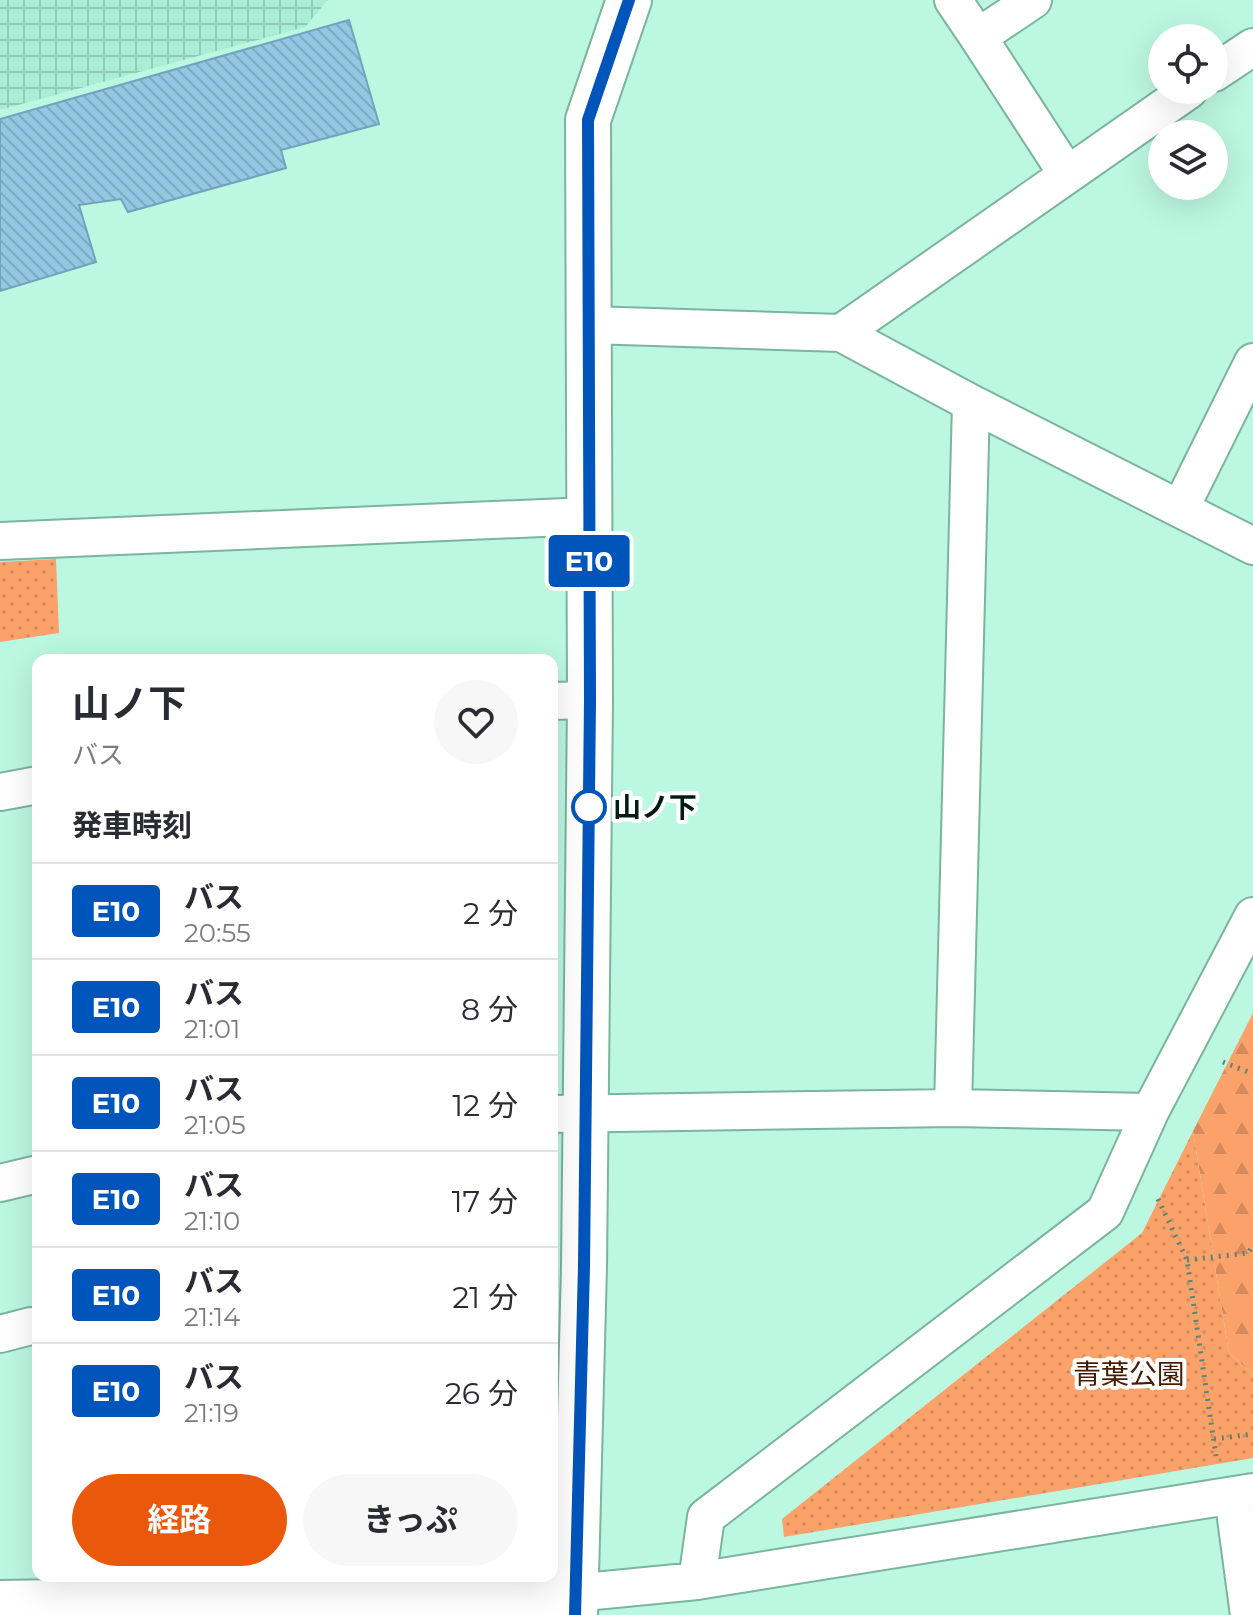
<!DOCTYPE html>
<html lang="ja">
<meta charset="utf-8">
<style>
body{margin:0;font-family:Montserrat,"Noto Sans JP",sans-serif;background:#f7f7f7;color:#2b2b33;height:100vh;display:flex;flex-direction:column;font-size:30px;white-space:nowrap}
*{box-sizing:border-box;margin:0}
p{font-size:26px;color:#7c7c81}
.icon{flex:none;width:44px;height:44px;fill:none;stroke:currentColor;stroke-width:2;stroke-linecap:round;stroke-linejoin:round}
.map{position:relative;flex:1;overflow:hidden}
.sheet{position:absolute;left:32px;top:654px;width:526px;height:928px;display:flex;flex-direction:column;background:#fff;border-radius:16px;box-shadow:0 8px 32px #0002}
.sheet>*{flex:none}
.badge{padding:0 16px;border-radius:6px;font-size:28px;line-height:52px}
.buttons{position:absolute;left:1148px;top:24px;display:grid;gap:16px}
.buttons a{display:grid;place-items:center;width:80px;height:80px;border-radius:50%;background:#fff;box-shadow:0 8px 32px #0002;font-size:40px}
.map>.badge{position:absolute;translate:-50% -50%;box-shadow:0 0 0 4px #fff}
h2{padding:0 40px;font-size:30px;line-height:72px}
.round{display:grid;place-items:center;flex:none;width:84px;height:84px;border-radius:42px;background:#f7f7f7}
.overview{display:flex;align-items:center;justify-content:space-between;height:136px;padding:0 40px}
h1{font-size:38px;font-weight:700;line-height:60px}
.button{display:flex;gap:16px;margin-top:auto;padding:16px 40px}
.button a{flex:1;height:92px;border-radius:48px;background:#ea580c;color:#fff;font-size:32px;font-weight:700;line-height:92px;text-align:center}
.button a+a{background:#f7f7f7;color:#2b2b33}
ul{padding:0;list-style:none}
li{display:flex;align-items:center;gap:24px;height:96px;padding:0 40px;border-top:2px solid #e1e1e2}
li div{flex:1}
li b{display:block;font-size:30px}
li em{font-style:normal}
li .badge{min-width:88px;font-weight:700;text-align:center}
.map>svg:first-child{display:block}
.industrial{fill:url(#industrial-grid)}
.forest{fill:url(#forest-firs)}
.park{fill:url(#park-dots)}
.building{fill:url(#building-back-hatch);stroke:#71a3bd;stroke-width:2}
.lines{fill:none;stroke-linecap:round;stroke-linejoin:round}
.minor-casing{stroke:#7bb4a1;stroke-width:40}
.tertiary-casing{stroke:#7bb4a1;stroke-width:48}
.path{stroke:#5c8476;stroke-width:5;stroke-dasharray:2 6;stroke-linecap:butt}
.minor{stroke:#fff;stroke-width:36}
.tertiary{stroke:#fff;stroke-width:44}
.line-casing{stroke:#fff;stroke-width:18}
.line{stroke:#05b;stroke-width:12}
.stop-dot{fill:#fff;stroke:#05b;stroke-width:4}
.labels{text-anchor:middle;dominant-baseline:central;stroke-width:8;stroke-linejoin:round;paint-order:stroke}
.stop-label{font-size:28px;font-weight:bold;fill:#041b14;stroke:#fff;text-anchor:start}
.park-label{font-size:28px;fill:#481c00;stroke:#fff}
</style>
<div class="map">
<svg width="1253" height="1615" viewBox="0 0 1253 1615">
<defs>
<pattern id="industrial-grid" width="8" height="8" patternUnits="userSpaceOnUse" patternTransform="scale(2)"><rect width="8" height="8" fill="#a9edd6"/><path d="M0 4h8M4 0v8" fill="none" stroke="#90cbb7"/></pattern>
<pattern id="forest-firs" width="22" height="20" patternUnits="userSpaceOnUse" patternTransform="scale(2)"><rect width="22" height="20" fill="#fba16a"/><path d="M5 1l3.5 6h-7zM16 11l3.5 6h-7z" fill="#d68a5b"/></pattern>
<pattern id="park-dots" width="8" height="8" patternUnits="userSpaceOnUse" patternTransform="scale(2)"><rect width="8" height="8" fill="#fba16a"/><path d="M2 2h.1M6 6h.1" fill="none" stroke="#d68a5b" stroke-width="1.8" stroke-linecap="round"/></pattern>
<pattern id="building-back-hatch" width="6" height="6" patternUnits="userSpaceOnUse" patternTransform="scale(2)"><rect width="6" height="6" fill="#94c7e2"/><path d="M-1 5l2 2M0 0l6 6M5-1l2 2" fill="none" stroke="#7eaac1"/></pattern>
</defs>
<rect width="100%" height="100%" fill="#bcf7e2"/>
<path class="industrial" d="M0 0H328L305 27 0 110Z"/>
<path class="forest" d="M1253 1013V1375L1229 1353 1193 1131Z"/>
<path class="park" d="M56 559 59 633 0 642V562Z
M1193 1131 1229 1353 1253 1375V1458L784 1537 782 1519 1142 1233Z"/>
<path class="building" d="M349 20 379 124 281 150 286 168 128 212 121 199 79 205 96 262 0 291V119Z"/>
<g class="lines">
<defs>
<path id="minor" d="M953 0 978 37 1033 0
M978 37 1067 174
M1214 73 1253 47
M589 325 841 333 971 403 1253 546
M841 333 1189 90
M1180 509 1253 362
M0 541 589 516
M552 701 590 700
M0 792 38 785
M953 1108 1150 1112
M552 1114 953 1108 971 403
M0 1183 38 1174
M0 1334 31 1326
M1233 1496 1249 1615
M697 1581 706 1517 1105 1212 1150 1112 1253 916
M574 1593 697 1581 1253 1492"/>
<path id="tertiary" d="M0 1603 574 1593
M575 1615 584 1266 590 700 588 120 629 0"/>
</defs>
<use href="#minor" class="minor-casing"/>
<use href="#tertiary" class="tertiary-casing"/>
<path class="path" d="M1223 1062 1253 1074
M1158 1199 1187 1260 1216 1456
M1187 1260 1248 1253 1253 1246
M1214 1439 1253 1434"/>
<use href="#minor" class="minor"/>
<use href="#tertiary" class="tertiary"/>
</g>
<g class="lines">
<defs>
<path id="line" d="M575 1615 584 1266 590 700 588 120 629 0"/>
</defs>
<use href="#line" class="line-casing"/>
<use href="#line" class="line"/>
</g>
<circle class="stop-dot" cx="589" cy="807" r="16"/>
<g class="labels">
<g class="stop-label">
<text x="613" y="807">山ノ下</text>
</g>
<g class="park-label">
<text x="1129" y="1374">青葉公園</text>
</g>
</g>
</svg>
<div class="buttons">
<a><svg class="icon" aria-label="locate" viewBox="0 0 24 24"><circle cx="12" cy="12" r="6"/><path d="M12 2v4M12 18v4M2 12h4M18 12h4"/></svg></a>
<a><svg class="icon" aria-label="layers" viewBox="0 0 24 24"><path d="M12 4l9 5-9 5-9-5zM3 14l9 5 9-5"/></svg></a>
</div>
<b class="badge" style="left:589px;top:561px;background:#05b;color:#fff">E10</b>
<section class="sheet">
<div class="overview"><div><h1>山ノ下</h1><p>バス</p></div><a class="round"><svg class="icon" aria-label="heart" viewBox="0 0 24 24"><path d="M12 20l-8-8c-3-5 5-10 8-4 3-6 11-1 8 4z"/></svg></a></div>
<h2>発車時刻</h2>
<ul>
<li><span class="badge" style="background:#05b;color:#fff">E10</span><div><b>バス</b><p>20:55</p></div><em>2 分</em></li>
<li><span class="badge" style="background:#05b;color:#fff">E10</span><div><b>バス</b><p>21:01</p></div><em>8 分</em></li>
<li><span class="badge" style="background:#05b;color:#fff">E10</span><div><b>バス</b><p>21:05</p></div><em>12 分</em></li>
<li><span class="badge" style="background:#05b;color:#fff">E10</span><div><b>バス</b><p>21:10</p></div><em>17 分</em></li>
<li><span class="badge" style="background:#05b;color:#fff">E10</span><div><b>バス</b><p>21:14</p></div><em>21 分</em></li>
<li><span class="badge" style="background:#05b;color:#fff">E10</span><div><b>バス</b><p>21:19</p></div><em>26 分</em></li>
</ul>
<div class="button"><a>経路</a><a>きっぷ</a></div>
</section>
</div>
